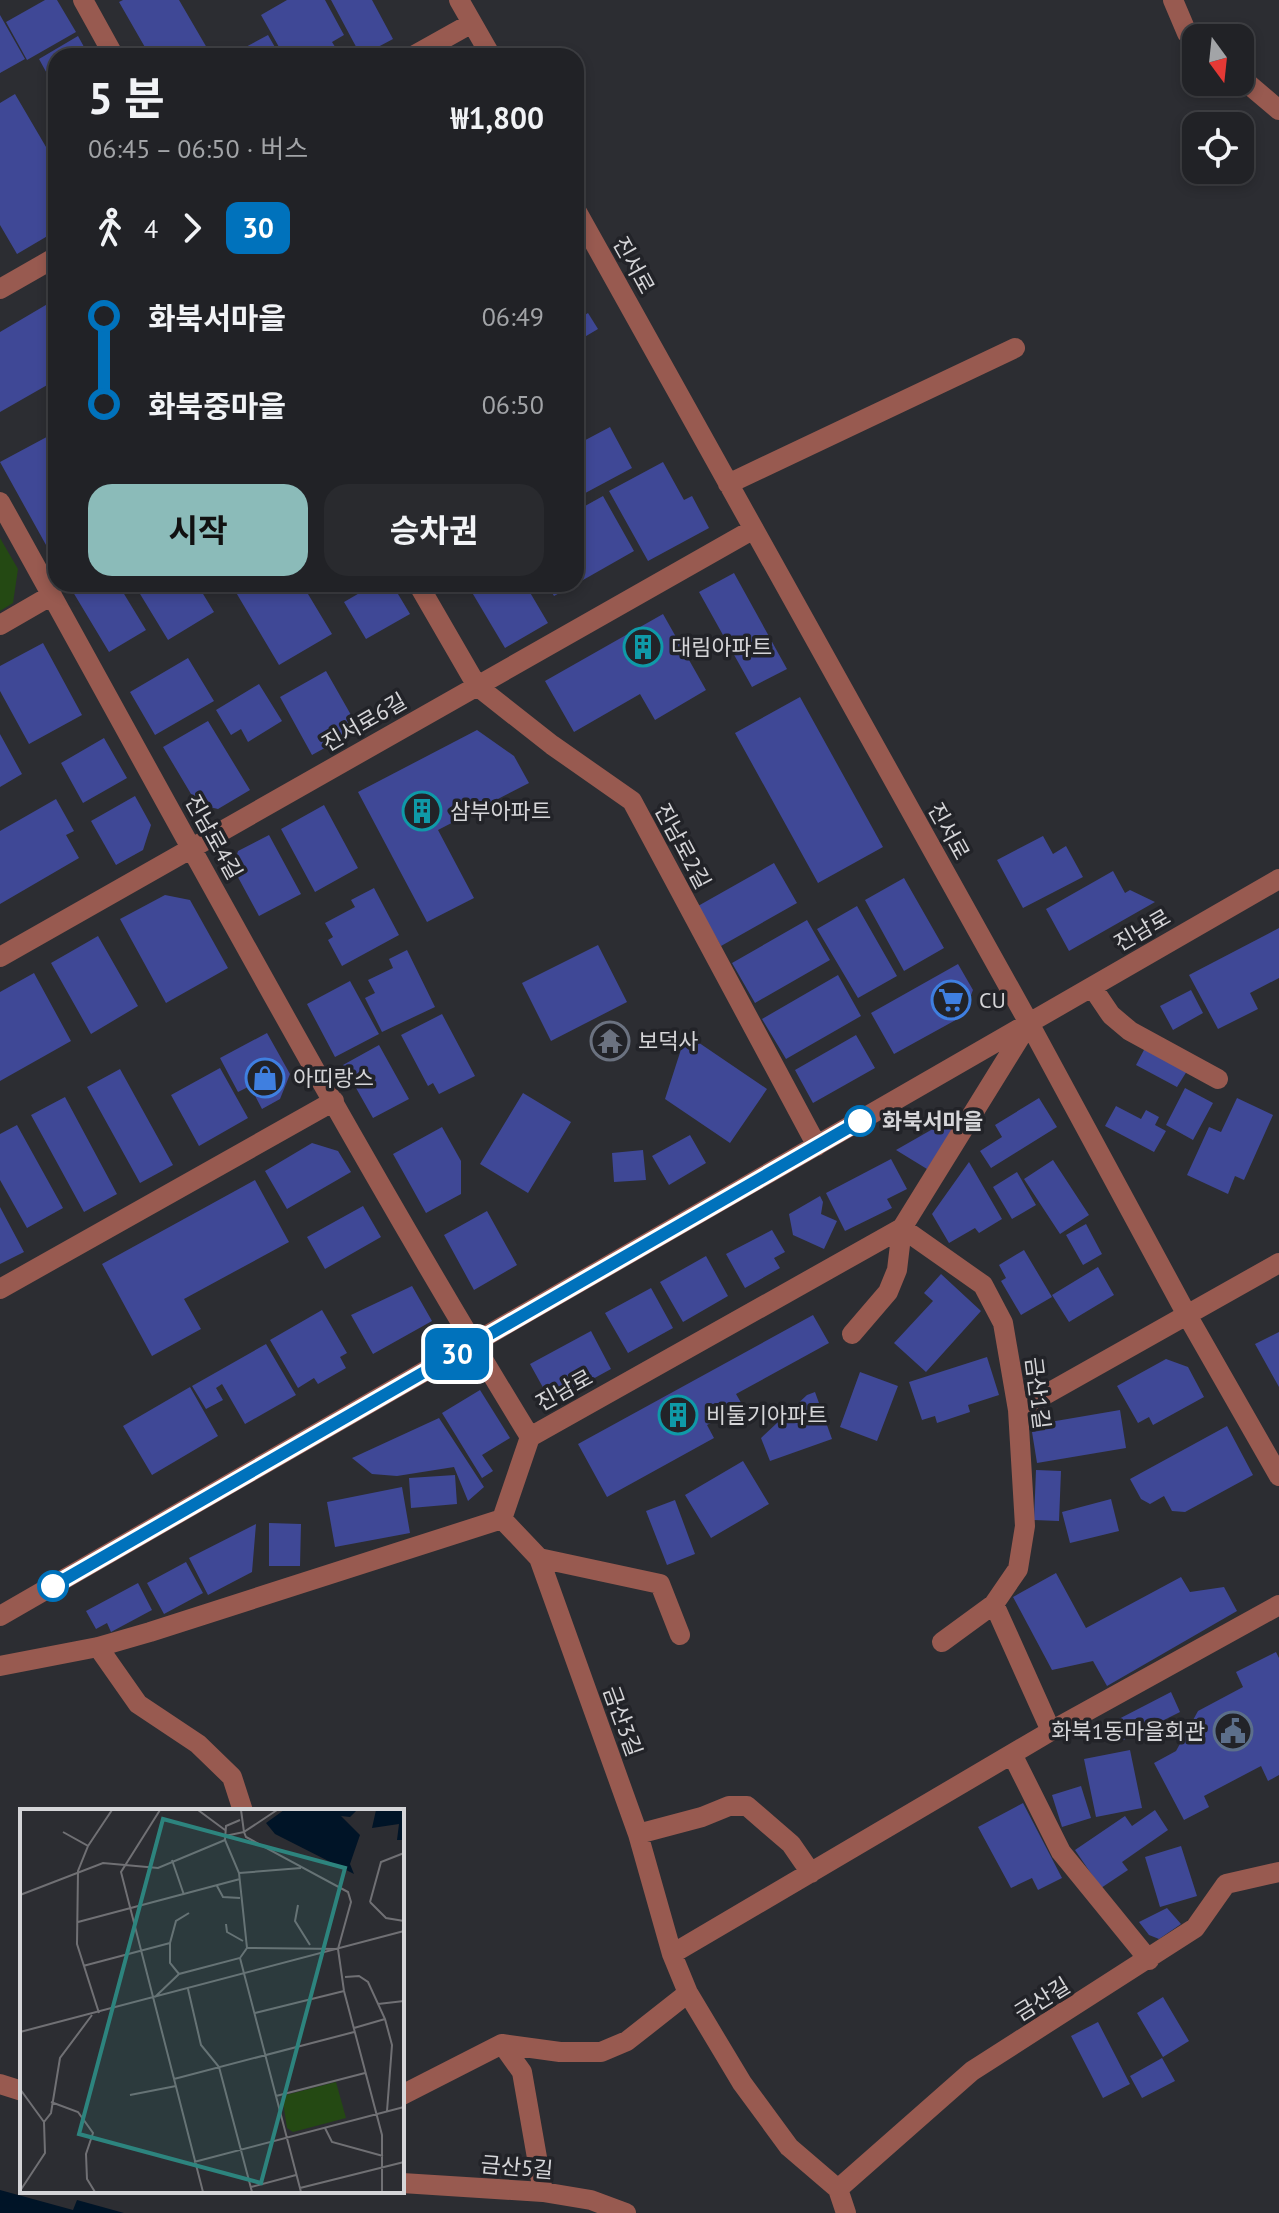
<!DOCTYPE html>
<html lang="ko">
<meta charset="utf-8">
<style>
body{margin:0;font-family:"PT Sans","Noto Sans KR",sans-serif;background:#292a2e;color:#f1f3f6;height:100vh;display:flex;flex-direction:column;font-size:30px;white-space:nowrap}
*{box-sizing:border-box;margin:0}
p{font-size:26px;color:#a2a4a7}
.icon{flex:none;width:44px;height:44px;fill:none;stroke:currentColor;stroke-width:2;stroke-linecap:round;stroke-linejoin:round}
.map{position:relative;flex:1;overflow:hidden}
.panel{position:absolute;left:48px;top:48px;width:536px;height:544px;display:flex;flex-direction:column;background:#212226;border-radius:24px;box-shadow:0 4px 12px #0003,0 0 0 2px #3e3f43}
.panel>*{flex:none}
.badge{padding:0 16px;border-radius:12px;font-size:28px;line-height:52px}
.needle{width:52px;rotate:165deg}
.buttons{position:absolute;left:1182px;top:24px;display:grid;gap:16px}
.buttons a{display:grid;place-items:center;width:72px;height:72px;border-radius:16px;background:#212226;box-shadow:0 4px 12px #0003,0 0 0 2px #3e3f43;font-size:40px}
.map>.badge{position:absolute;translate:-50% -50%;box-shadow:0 0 0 4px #fff}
.legs{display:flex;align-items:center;gap:12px;height:88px;padding:0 40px;font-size:26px}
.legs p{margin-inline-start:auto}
.overview{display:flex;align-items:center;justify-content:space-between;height:136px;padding:0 40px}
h1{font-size:44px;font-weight:700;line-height:60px}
.action{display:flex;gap:16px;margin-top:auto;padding:16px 40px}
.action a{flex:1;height:92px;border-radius:24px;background:#8bbbb9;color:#111;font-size:32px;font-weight:700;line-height:92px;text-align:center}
.action a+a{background:#292a2e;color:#f1f3f6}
ul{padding:0 40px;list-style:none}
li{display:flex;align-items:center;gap:28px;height:88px;font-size:30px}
li i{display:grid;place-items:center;width:12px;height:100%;margin:0 10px;background:currentColor}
li i::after{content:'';width:20px;height:20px;margin:-10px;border:6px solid;border-radius:50%;background:#212226}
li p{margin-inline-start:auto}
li:first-child i{background:linear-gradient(#0000 50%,currentColor 0)}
li:last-child i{background:linear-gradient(currentColor 50%,#0000 0)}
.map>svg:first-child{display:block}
.green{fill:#244913}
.water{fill:#001427}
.building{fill:#3f4896}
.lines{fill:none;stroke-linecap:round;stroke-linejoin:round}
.minor{stroke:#985a50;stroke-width:20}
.line-1-casing{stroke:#fff;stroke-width:18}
.line-1{stroke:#0072bc;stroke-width:12}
.stop-1-dot{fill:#fff;stroke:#0072bc;stroke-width:4}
.labels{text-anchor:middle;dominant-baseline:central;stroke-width:7;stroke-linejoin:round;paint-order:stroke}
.street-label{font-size:22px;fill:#d5d5d8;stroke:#222328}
.poi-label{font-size:22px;fill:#d5d5d8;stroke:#222328;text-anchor:start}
.stop-label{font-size:22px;font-weight:bold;fill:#d5d5d8;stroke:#222328;text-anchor:start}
.inset-road{fill:none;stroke:#707074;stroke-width:2}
.view{fill:#2d847e;fill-opacity:0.15;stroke:#2d847e;stroke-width:4}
.inset-edge{fill:none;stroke:#d5d5d8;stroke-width:4}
</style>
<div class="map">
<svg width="1279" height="2213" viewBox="0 0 1279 2213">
<rect width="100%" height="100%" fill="#2c2d32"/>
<path class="green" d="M0 538 18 569 13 603 0 611Z"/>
<path class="water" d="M0 2190 73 2210 77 2200 124 2213H0Z"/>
<path class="building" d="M45 0H57L76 32 27 60 6 22Z
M123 0H179L207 48 192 56H150L119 2Z
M287 0H325L344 35 332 42 337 50 326 56H284L261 15Z
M331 0H372L393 39 361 56Z
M0 15 25 59 0 73Z
M268 35 280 56H229Z
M78 36 89 56H56V90L39 59Z
M15 94 56 164V231L17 254 0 225V103Z
M56 299V380L0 412V332Z
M576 305 583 316 588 313 598 329 576 342Z
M610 427 632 468 576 498V445Z
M56 432V563L0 462Z
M663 462 684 500 692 496 709 528 648 561 609 491Z
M603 496 634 551 576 584V511Z
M734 573 787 669 752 687 699 592Z
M76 584H118L146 630 109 652 70 587Z
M134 584H197L214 612 168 640Z
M231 584H325L308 594 332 634 279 665Z
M375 584H392L410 614 366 639 344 602Z
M467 584H525L548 623 505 648Z
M547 584H576L554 596Z
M663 614 706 690 655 720 640 694 574 732 545 681Z
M43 643 82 715 29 744 0 691V666Z
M188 658 214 701 155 735 130 692Z
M326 671 359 729 312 755 280 697Z
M259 684 282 721 248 742 241 729 231 735 216 710Z
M800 697 883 847 818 883 735 733Z
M208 721 250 790 218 809 197 804 163 747Z
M477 730 514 756 529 783 438 830 474 898 427 922 358 792Z
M0 734 22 774 0 787Z
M104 738 127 778 83 803 61 763Z
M135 796 151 825 143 850 116 865 91 821Z
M56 799 74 831 66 835 79 858 0 904V831Z
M324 805 358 868 315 892 281 829Z
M269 835 301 894 259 916 233 868 238 851Z
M1043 836 1053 854 1066 846 1083 877 1023 908 997 860Z
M774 863 797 903 721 946 698 906Z
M1113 871 1125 893 1130 890 1155 902 1069 951 1046 909Z
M904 878 944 948 904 971 865 900Z
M374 888 399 935 342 966 328 940 333 937 325 923 355 907 351 900Z
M165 895 190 900 228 968 166 1003 120 919Z
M857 906 897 976 858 998 817 929Z
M807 920 830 960 755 1003 732 963Z
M1279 928V978L1250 993 1258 1009 1218 1029 1189 975Z
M98 936 138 1006 91 1034 51 963Z
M598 945 627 1002 551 1041 522 983Z
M407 950 435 1007 382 1032 365 998 375 993 368 980 393 968 389 959Z
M958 964 973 990 963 1016 894 1054 871 1013Z
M34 973 71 1041 0 1081V992Z
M838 975 861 1016 786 1059 762 1019Z
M350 981 379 1034 335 1057 307 1004Z
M1191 990 1203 1013 1173 1030 1160 1006Z
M442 1014 475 1076 439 1094 433 1083 428 1086 401 1035Z
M267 1033 290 1074 280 1099 262 1109 250 1086 238 1092 220 1058Z
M686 1034 767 1089 730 1143 665 1099Z
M856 1035 875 1068 813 1103 795 1070Z
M379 1045 409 1099 373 1118 343 1065Z
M1145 1048 1187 1071 1177 1087 1136 1065Z
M220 1068 248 1118 199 1146 171 1095Z
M120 1069 173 1165 140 1183 87 1087Z
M1185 1088 1213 1103 1193 1140 1166 1125Z
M523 1093 571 1122 528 1193 480 1164Z
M65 1097 117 1194 84 1212 31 1115Z
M1039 1098 1057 1127 991 1168 980 1151 1002 1137 995 1125Z
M1237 1098 1273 1115 1244 1180 1235 1176 1228 1194 1187 1175 1209 1127 1221 1132Z
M1116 1106 1141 1119 1146 1110 1159 1117 1155 1125 1166 1131 1154 1152 1105 1126Z
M945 1122 954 1129 927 1169 896 1150Z
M17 1125 63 1208 27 1228 0 1180V1134Z
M442 1127 461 1161V1194L426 1213 393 1154Z
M690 1135 706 1163 669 1185 652 1156Z
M312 1143 338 1151 351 1172 287 1209 265 1171Z
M643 1150 646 1180 614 1182 612 1153Z
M891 1159 907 1189 887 1199 892 1208 845 1231 826 1193Z
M1053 1160 1089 1215 1060 1234 1024 1179Z
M969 1162 1002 1219 979 1233 975 1228 949 1243 932 1214Z
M1017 1172 1036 1205 1012 1219 993 1187Z
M255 1180 289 1242 184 1299 201 1329 152 1356 102 1264Z
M820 1196 823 1202 821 1214 837 1221 824 1249 793 1235 789 1214Z
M363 1206 381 1237 325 1269 307 1237Z
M0 1207 24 1252 0 1264Z
M487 1211 517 1265 474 1290 444 1235Z
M1086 1224 1102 1254 1083 1265 1066 1235Z
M772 1230 785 1252 774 1258 780 1268 745 1288 726 1254Z
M1024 1250 1052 1297 1021 1315 1001 1281 1006 1278 999 1265Z
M706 1256 728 1296 683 1322 660 1282Z
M1098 1267 1114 1295 1069 1322 1052 1295Z
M941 1274 981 1311 926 1372 894 1343 933 1301 924 1293Z
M412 1286 432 1321 373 1354 351 1315Z
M651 1288 673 1328 628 1353 605 1313Z
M322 1310 347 1353 340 1357 346 1368 318 1384 314 1378 298 1388 270 1340Z
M813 1315 829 1343 736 1394 743 1406 707 1425 714 1438 607 1497 578 1444Z
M591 1331 611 1369 551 1402 530 1364Z
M1279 1332V1387L1255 1344Z
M266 1344 296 1395 245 1424 222 1384 216 1388 223 1400 206 1409 192 1386Z
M987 1357 999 1395 968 1405 970 1412 937 1423 935 1416 922 1420 909 1382Z
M1166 1359 1188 1367 1204 1397 1153 1425 1149 1417 1138 1423 1117 1386Z
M860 1372 898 1386 877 1441 840 1427Z
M190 1387 218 1436 152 1475 123 1426Z
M480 1390 510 1438 482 1455 493 1471 482 1478 442 1413Z
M815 1392 832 1439 770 1461 761 1438 807 1395Z
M1120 1410 1126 1448 1037 1463 1032 1432 1045 1430 1044 1423Z
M439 1418 484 1487 468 1501 454 1467 397 1476 372 1474 352 1458Z
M1227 1426 1253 1475 1185 1512 1172 1511 1164 1496 1150 1504 1141 1499 1130 1479Z
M743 1461 769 1504 711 1538 685 1495Z
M1036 1470 1061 1471 1059 1521 1034 1520Z
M455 1475 457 1504 411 1508 409 1478Z
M402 1487 410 1533 335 1547 327 1502Z
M1111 1499 1119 1531 1070 1543 1062 1512Z
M675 1500 695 1554 667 1565 646 1511Z
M269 1523 301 1524 300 1566H269Z
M256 1524 252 1572 208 1595 189 1558Z
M186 1562 203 1593 164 1614 147 1583Z
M1056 1573 1086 1628 1181 1577 1190 1592 1224 1587 1237 1611 1107 1686 1093 1661 1052 1670 1013 1597Z
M138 1583 152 1610 111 1632 107 1623 96 1629 86 1611Z
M1276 1652 1279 1658V1775L1268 1781 1261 1766 1204 1796 1209 1807 1184 1820 1154 1763 1176 1751 1198 1711 1243 1687 1236 1672Z
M1171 1692 1180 1712 1162 1721 1166 1730 1140 1742 1136 1733 1120 1742 1111 1723Z
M1130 1750 1142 1808 1096 1817 1084 1759Z
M1081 1786 1091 1818 1062 1827 1052 1795Z
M1023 1803 1062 1878 1038 1890 1032 1878 1011 1888 978 1827Z
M1155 1810 1168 1830 1122 1862 1128 1870 1101 1888 1075 1850 1125 1816 1132 1826Z
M1181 1846 1197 1896 1160 1907 1145 1857Z
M1167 1908 1181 1924 1159 1939 1149 1935 1139 1922Z
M1163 1997 1189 2041 1163 2057 1137 2013Z
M1098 2022 1130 2084 1103 2098 1071 2036Z
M1162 2058 1175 2081 1142 2098 1130 2076Z"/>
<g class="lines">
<path class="minor" d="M83 0 114 56
M459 0 491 56
M1173 0 1187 33 1196 41
M413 56 472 23
M1240 77 1279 110
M576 210 1029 1023 1187 1315 1279 1476
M0 289 56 257
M728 484 1015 348
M0 502C174 815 343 1132 530 1437
M418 584 477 686 552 745 632 801 817 1146
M0 625 52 595
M0 957 752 530
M1092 987 1111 1015 1130 1031 1218 1079
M0 1289 334 1101
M852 1334 888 1292 897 1270 902 1228 983 1285 1003 1323 1018 1410 1025 1526 1018 1569 994 1604 942 1642
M1018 1410 1279 1263
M502 1519 539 1558 638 1834 672 1954 688 1993 742 2083 789 2147 838 2189 846 2213
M539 1558 660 1584 680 1635
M994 1604 1051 1731
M0 1616 1279 879
M98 1647 138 1704 198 1744 232 1777 243 1811
M0 1666 98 1647 150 1632 502 1519 530 1437 902 1228 1027 1026
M1012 1754 1061 1852 1149 1960
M638 1834 702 1817 729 1806H747L791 1844 811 1873
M672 1954 1051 1731 1279 1605
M502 2044 522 2072 543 2192
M0 2084 22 2091
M402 2095 502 2044 560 2052H601L627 2041 688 1993
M402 2183 543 2192 591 2200 626 2213
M838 2189 972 2071 1195 1928 1226 1884 1279 1872"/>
</g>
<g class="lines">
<defs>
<path id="line-1" d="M53 1586 860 1121"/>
</defs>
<use href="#line-1" class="line-1-casing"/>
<use href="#line-1" class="line-1"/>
</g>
<defs>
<symbol id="building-ring" viewBox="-11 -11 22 22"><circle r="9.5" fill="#222328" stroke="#0f9aa8" stroke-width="1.5"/><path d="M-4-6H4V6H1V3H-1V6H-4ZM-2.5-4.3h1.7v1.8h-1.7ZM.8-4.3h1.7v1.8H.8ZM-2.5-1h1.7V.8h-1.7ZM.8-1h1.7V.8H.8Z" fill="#0f9aa8"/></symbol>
<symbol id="supermarket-ring" viewBox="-11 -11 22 22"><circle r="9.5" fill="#222328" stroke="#3f7fe0" stroke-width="1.5"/><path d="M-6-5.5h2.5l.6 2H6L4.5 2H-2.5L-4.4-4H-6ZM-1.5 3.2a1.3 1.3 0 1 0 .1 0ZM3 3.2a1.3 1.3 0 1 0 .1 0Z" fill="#3f7fe0"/></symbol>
<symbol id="temple-ring" viewBox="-11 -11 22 22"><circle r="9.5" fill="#222328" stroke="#6b7280" stroke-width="1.5"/><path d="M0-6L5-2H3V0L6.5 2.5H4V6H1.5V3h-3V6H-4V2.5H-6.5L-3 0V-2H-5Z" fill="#6b7280"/></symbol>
<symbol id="shop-ring" viewBox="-11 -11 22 22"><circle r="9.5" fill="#222328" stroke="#3f7fe0" stroke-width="1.5"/><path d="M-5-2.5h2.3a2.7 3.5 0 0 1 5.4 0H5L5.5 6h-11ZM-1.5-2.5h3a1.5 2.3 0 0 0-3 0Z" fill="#3f7fe0"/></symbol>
<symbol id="civic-ring" viewBox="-11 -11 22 22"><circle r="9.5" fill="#222328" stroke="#5c6f8a" stroke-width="1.5"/><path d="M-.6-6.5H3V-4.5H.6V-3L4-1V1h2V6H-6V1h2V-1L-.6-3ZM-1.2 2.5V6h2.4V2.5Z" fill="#5c6f8a"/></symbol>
</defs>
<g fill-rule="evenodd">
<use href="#building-ring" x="621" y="625" width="44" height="44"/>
<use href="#building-ring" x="400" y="789" width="44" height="44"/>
<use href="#supermarket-ring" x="929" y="978" width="44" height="44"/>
<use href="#temple-ring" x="588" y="1019" width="44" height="44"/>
<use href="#shop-ring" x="243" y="1056" width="44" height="44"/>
<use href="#building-ring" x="656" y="1393" width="44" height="44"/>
<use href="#civic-ring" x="1211" y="1709" width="44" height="44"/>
</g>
<g class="stop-1-dot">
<circle cx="860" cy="1121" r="14"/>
<circle cx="53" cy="1586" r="14"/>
</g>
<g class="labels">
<g class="street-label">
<text transform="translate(634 265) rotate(61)">진서로</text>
<text transform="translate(364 722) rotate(-30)">진서로6길</text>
<text transform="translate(949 831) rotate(61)">진서로</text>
<text transform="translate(214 837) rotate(61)">진남로4길</text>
<text transform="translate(683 846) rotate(62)">진남로2길</text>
<text transform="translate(1142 930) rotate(-30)">진남로</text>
<text transform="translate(564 1390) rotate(-29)">진남로</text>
<text transform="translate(1038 1393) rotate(83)">금산1길</text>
<text transform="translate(623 1721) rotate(70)">금산3길</text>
<text transform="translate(1042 1999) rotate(-32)">금산길</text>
<text transform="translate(517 2167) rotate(5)">금산5길</text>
</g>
<g class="poi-label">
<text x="671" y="647">대림아파트</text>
<text x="450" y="811">삼부아파트</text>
<text x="979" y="1000">CU</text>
<text x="638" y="1041">보덕사</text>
<text x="293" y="1078">아띠랑스</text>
<text x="706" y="1415">비둘기아파트</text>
<text x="1205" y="1731" text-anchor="end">화북1동마을회관</text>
</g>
<g class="stop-label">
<text x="882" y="1121">화북서마을</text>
</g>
</g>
<g transform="translate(20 1809)">
<rect width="384" height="384" fill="#2c2d32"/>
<path d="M316 273 326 309 273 323 267 319 262 287Z" fill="#244913"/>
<path d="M264 1H337L330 8 321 7 340 26 330 55 334 65 255 25 246 14ZM356 1H384V31H377L379 15 352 19Z" fill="#001427"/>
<path class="inset-road" d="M140 1 101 63 183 383M178 1 205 21M257 1 224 23 226 28 328 83 331 93 318 140M220 11 206 17 205 31 219 64 227 139M43 23 68 37 58 62 57 135 79 204M205 27 224 23 221 1M68 37 92 1M152 51 164 86M219 64 281 59M197 77 203 88 220 89M0 86 83 54 138 59 205 31M350 93 361 53 384 44M350 93 366 109 384 112M278 96 275 112 290 136M58 113 220 70M206 115 207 123 223 132M318 140 324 182 362 326V383M220 149 281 383M63 157 150 134M159 165 150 154V134L156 112 169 104M325 168 339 167 348 173 365 210 372 236 367 302M168 180 181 236 199 258 232 383M135 188 159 165 220 149 227 139 318 140M358 195 384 192M235 204 324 182M334 219 365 210M0 223 384 122M154 270 334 223M0 280 24 313M110 286 156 277M256 287 345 264M31 293 58 303 73 324 66 345 67 370 75 383M305 319 312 333 363 347M174 353 384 298M231 378 276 366M280 379 384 353M0 382 25 344 24 313 31 304 40 249 72 206"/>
<path class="view" d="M143 10 325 59 241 374 59 325Z"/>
<rect width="384" height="384" class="inset-edge"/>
</g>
</svg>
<div class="buttons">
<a><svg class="needle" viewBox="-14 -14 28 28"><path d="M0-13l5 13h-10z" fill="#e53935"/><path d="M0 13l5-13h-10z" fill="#a2a4a7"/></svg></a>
<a><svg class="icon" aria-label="locate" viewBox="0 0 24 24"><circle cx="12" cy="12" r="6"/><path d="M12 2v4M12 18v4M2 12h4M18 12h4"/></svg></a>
</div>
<b class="badge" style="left:457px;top:1354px;background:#0072bc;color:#fff">30</b>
<section class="panel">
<div class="overview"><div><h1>5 분</h1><p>06:45 – 06:50 · 버스</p></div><b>₩1,800</b></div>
<div class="legs"><svg class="icon" aria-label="walk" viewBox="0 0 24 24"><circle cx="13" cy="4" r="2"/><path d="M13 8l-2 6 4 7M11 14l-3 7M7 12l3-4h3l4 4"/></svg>4<svg class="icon" aria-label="forward" viewBox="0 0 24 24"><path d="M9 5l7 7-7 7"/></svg><b class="badge" style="background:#0072bc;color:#fff">30</b></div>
<ul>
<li><i style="color:#0072bc"></i><b>화북서마을</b><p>06:49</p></li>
<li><i style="color:#0072bc"></i><b>화북중마을</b><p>06:50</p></li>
</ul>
<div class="action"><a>시작</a><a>승차권</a></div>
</section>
</div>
